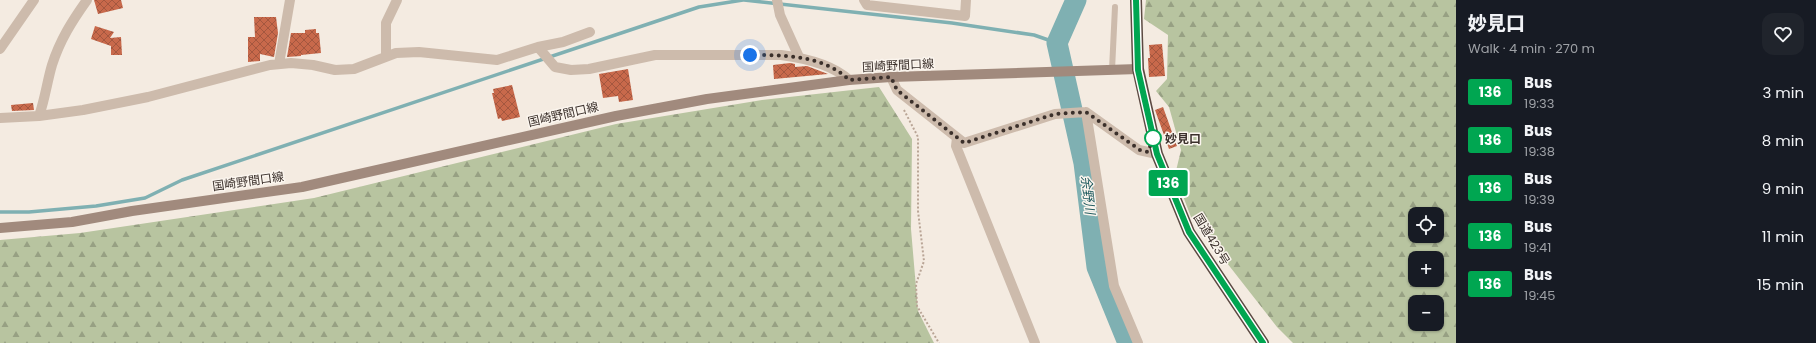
<!DOCTYPE html>
<meta charset="utf-8">
<style>
body{margin:0;font-family:Poppins,"Noto Sans JP",sans-serif;background:#20242c;color:#f1f3f6;height:100vh;display:flex;flex-direction:column;font-size:15px;white-space:nowrap}
*{box-sizing:border-box;margin:0}
p{font-size:13px;color:#9ea1a6}
.icon{flex:none;width:22px;height:22px;fill:none;stroke:currentColor;stroke-width:2;stroke-linecap:round;stroke-linejoin:round}
.map{position:relative;flex:1;overflow:hidden}
.drawer{display:flex;flex-direction:column;background:#171b24;width:360px}
.drawer>*{flex:none}
.badge{padding:0 8px;border-radius:3px;font-size:14px;line-height:26px}
.controls{position:absolute;left:1408px;top:207px;display:grid;gap:8px}
.controls a{display:grid;place-items:center;width:36px;height:36px;border-radius:8px;background:#171b24;box-shadow:0 1px 3px #0004;font-size:20px}
.you{position:absolute;width:20px;height:20px;margin:-10px;border:3px solid #fff;border-radius:50%;background:#1a73e8;box-shadow:0 0 0 6px #1a73e833}
.map>.badge{position:absolute;translate:-50% -50%;box-shadow:0 0 0 2px #fff}
.round{display:grid;place-items:center;flex:none;width:42px;height:42px;border-radius:12px;background:#20242c}
.overview{display:flex;align-items:center;justify-content:space-between;height:68px;padding:0 12px}
h1{font-size:19px;font-weight:800;line-height:30px}
ul{padding:0;list-style:none}
li{display:flex;align-items:center;gap:12px;height:48px;padding:0 12px}
li div{flex:1}
li b{display:block;font-size:15px}
li em{font-style:normal}
li .badge{min-width:44px;font-weight:700;text-align:center}
main{display:flex;flex:1;min-height:0}
.map>svg:first-child{display:block}
.forest{fill:url(#forest-firs);fill-rule:evenodd}
.lines{fill:none;stroke-linecap:round;stroke-linejoin:round}
.stream{stroke:#7fb0b2;stroke-width:3.5}
.river{stroke:#7fb0b2;stroke-width:21}
.building{fill:url(#building-cross-hatch)}
.path{stroke:#b9a596;stroke-width:2;stroke-dasharray:2 2;stroke-linecap:butt}
.lane{stroke:#cdbbac;stroke-width:6}
.street{stroke:#cdbbac;stroke-width:10}
.secondary{stroke:#a18a7d;stroke-width:10}
.highway{stroke:#5c4a42;stroke-width:12}
.line-casing{stroke:#fff;stroke-width:9}
.line{stroke:#00a651;stroke-width:6}
.walk{stroke:#3b302b;stroke-width:4;stroke-dasharray:0 7.2}
.stop-dot{fill:#fff;stroke:#00a651;stroke-width:2}
.labels{text-anchor:middle;dominant-baseline:central;stroke-width:3;stroke-linejoin:round;paint-order:stroke}
.street-label{font-size:12px;fill:#3b302b;stroke:#fbf5ee}
.stop-label{font-size:12px;font-weight:bold;fill:#3b302b;stroke:#fbf5ee;text-anchor:start}
.water-label{font-size:13px;font-style:italic;fill:#1f5a5e;stroke:#fbf5ee}
</style>
<main>
<div class="map">
<svg width="1456" height="343" viewBox="0 0 1456 343">
<defs>
<pattern id="forest-firs" width="22" height="20" patternUnits="userSpaceOnUse"><rect width="22" height="20" fill="#b8c4a0"/><path d="M5 1l3.5 6h-7zM16 11l3.5 6h-7z" fill="#97a083"/></pattern>
<pattern id="building-cross-hatch" width="8" height="8" patternUnits="userSpaceOnUse"><rect width="8" height="8" fill="#c8694b"/><path d="M0 0l8 8M0 8l8-8" fill="none" stroke="#a4573f"/></pattern>
</defs>
<rect width="100%" height="100%" fill="#f4ebe1"/>
<path class="forest" d="M1146 0H1456V343H1293L1277 327 1191 217 1175 175 1181 150 1169 107 1156 91 1167 79 1168 35 1144 19ZM1415 214H1437V236H1415ZM1415 258H1437V280H1415ZM1415 302H1437V324H1415Z
M879 87 912 139 911 229 918 311 934 343H0V240L80 233 314 198 616 124 762 100Z"/>
<g class="lines">
<path class="stream" d="M744 0 952 23 1034 35 1057 43
M0 212H29L96 206 145 198 182 180 699 7 743 0"/>
<path class="river" d="M1076 0 1057 43 1084 163 1097 267 1128 343"/>
</g>
<path class="building" d="M94 0H121L123 8 98 14Z
M254 17H276L278 33 274 57 260 54V61L248 62V37H255Z
M95 26 114 32 110 38 121 37 122 55H111V46L91 39Z
M316 29V33H319L321 53 301 55V56L287 57 291 33H305V30Z
M1162 44 1165 76 1149 77 1148 58H1150L1149 45Z
M790 63 795 64V67L807 66 828 74 774 79 773 65Z
M628 69 633 100 619 102 618 96 603 98 599 74Z
M512 85 520 117 502 121 501 118 498 119 492 93H494L493 89Z
M33 103 34 110 12 111 11 105Z
M1163 107 1177 146 1169 149 1155 110Z"/>
<g class="lines">
<path class="path" d="M904 110 918 137V211L924 261 916 284 917 306 939 343"/>
<path class="lane" d="M1112 70 1115 7"/>
<path class="street" d="M777 0 780 15 799 57
M864 0 867 5 965 16 966 0
M538 47 555 67 571 70 589 69 655 55H781C804 58 832 64 849 80
M0 49 34 0
M386 57V23L397 0
M279 64 290 0
M891 77 897 90 964 143 1055 114 1086 112 1139 150 1157 154
M1086 112 1114 286 1138 343
M39 116C45 99 47 82 52 65 60 40 72 21 87 0
M0 118 39 116 83 110 148 97 270 65 291 63 313 65 335 70 354 69 396 53 419 52 497 60 538 47 563 42 590 32
M957 138 956 146 1035 343"/>
<path class="secondary" d="M0 228 72 222 132 211 302 187 616 116 707 99 849 80 891 77 1138 69"/>
<path class="highway" d="M1136 0 1138 69 1157 154 1189 232 1263 343"/>
</g>
<g class="lines">
<defs>
<path id="line" d="M1136 0 1138 70 1157 154 1189 232 1263 343"/>
</defs>
<use href="#line" class="line-casing"/>
<use href="#line" class="line"/>
<path class="walk" d="M750 55C783 55 824 55 849 80L891 77 897 90 964 143 1055 114 1086 112 1140 150 1148 152 1153 138"/>
</g>
<circle class="stop-dot" cx="1153" cy="138" r="8"/>
<g class="labels">
<g class="street-label">
<text transform="translate(898 65) rotate(-3)">国崎野間口線</text>
<text transform="translate(563 114) rotate(-13)">国崎野間口線</text>
<text transform="translate(248 181) rotate(-8)">国崎野間口線</text>
<text transform="translate(1212 239) rotate(59)">国道423号</text>
</g>
<g class="stop-label">
<text x="1165" y="138">妙見口</text>
</g>
<g class="water-label">
<text transform="translate(1088 195) rotate(83)">余野川</text>
</g>
</g>
</svg>
<div class="controls">
<a><svg class="icon" aria-label="locate" viewBox="0 0 24 24"><circle cx="12" cy="12" r="6"/><path d="M12 2v4M12 18v4M2 12h4M18 12h4"/></svg></a>
<a>+</a>
<a>−</a>
</div>
<div class="you" style="left:750px;top:55px"></div>
<b class="badge" style="left:1168px;top:183px;background:#00a651;color:#fff">136</b>
</div>
<section class="drawer">
<div class="overview"><div><h1>妙見口</h1><p>Walk · 4 min · 270 m</p></div><a class="round"><svg class="icon" aria-label="heart" viewBox="0 0 24 24"><path d="M12 20l-8-8c-3-5 5-10 8-4 3-6 11-1 8 4z"/></svg></a></div>
<ul>
<li><span class="badge" style="background:#00a651;color:#fff">136</span><div><b>Bus</b><p>19:33</p></div><em>3 min</em></li>
<li><span class="badge" style="background:#00a651;color:#fff">136</span><div><b>Bus</b><p>19:38</p></div><em>8 min</em></li>
<li><span class="badge" style="background:#00a651;color:#fff">136</span><div><b>Bus</b><p>19:39</p></div><em>9 min</em></li>
<li><span class="badge" style="background:#00a651;color:#fff">136</span><div><b>Bus</b><p>19:41</p></div><em>11 min</em></li>
<li><span class="badge" style="background:#00a651;color:#fff">136</span><div><b>Bus</b><p>19:45</p></div><em>15 min</em></li>
</ul>
</section>
</main>
